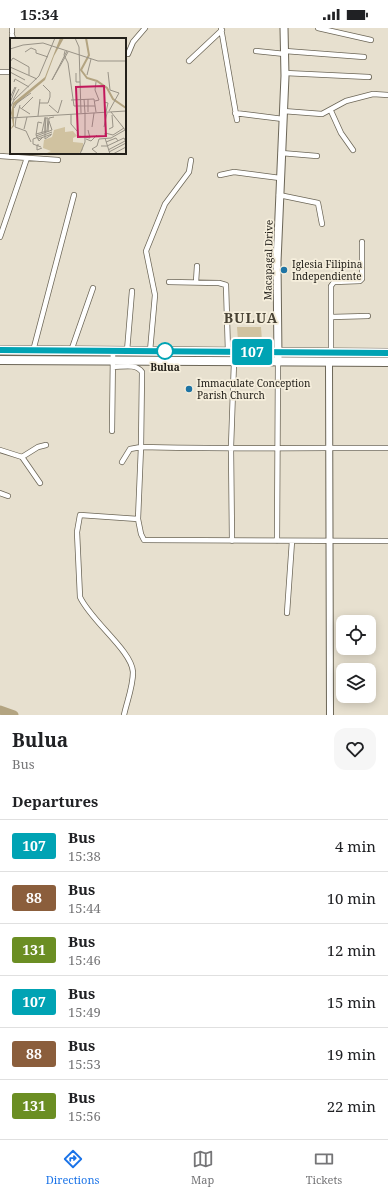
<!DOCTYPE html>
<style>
body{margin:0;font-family:"Noto Serif",serif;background:#f6f6f6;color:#202124;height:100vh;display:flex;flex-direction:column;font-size:15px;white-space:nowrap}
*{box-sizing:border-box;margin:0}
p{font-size:13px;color:#757577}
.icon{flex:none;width:22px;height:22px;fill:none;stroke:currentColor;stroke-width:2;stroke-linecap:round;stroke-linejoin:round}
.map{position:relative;height:687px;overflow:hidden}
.sheet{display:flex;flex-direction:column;background:#fff;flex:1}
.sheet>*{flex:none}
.badge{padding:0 8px;border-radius:3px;font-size:14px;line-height:26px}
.fabs{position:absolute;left:336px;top:587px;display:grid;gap:8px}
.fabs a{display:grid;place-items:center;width:40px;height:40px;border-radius:8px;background:#fff;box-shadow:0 2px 10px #0003;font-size:20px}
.map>.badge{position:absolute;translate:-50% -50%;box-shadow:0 0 0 2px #fff}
h2{padding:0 12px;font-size:15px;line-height:36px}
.round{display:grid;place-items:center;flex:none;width:42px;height:42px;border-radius:12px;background:#f6f6f6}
.summary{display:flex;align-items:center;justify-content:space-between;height:68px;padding:0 12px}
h1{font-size:19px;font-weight:700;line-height:30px}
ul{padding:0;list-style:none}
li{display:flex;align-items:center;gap:12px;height:52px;padding:0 12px;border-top:1px solid #e0e0e0}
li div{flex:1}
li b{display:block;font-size:15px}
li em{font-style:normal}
li .badge{min-width:44px;font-weight:700;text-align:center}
.status{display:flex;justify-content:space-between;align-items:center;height:28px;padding:0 20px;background:#fff;direction:ltr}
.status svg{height:11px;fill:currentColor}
.tabs{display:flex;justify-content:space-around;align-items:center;height:56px;border-top:1px solid #e0e0e0;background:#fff;font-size:11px;color:#757577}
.tabs a{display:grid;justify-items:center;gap:2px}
.tabs .current{color:#1a73e8}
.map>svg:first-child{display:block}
.green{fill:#d0c2a0}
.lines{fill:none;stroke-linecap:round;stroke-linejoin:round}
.river{stroke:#b3a481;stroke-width:9}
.minor-casing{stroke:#6c6657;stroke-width:6}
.tertiary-casing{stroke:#6c6657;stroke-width:8}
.secondary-casing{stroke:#6c6657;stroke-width:9}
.trunk-casing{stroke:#6c6657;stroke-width:10}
.minor{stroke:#fff;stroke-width:4.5}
.tertiary{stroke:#fff;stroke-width:6}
.secondary{stroke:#fff;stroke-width:7}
.trunk{stroke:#fff;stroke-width:8}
.line-casing{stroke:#fff;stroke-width:9}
.line{stroke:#00a3b4;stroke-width:6}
.poi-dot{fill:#1e74a4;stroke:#f5eedc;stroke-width:1.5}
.stop-dot{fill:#fff;stroke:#00a3b4;stroke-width:2}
.labels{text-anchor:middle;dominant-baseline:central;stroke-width:3.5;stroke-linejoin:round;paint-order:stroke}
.street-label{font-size:10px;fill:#23201a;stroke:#f5eedc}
.poi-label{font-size:10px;fill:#23201a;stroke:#f5eedc;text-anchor:start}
.stop-label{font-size:10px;font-weight:bold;fill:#23201a;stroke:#f5eedc}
.district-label{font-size:14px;font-weight:bold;letter-spacing:1px;fill:#494335;stroke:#f5eedc}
.inset-river{fill:none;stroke:#b3a481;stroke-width:2}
.inset-road{fill:none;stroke:#999387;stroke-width:1}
.view{fill:#c2185b;fill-opacity:0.15;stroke:#c2185b;stroke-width:2}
.inset-edge{fill:none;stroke:#23201a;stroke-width:2}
</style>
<div class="status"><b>15:34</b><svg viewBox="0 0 49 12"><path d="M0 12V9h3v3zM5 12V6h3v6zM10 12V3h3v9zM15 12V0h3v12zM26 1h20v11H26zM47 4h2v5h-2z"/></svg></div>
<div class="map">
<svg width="388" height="687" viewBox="0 0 388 687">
<rect width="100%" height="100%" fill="#e7e0cf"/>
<path class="green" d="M237 299H261L262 313H238Z"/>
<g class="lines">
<path class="river" d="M0 682 14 687"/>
<defs>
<path id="minor" d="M12 0V4
M221 0 237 92
M318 0 371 12
M12 7 13 11
M256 23 285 26
M285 23 364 29
M128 26 133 14 145 0
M189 33 222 2
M0 44H11
M285 45 369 49
M283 83 322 86 346 73 373 66 388 67
M331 83 341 105 353 122
M235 85 283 91
M281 125 317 128
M0 128 58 132
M220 147 234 144 280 150
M279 167 318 175 322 196
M0 209 27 130
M169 254 219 255 226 257 228 324
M196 254 197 238
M331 289 368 288
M33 323 74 167
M71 323 93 260
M127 323 132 263
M150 323 155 267 146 223 165 176 189 144 191 132
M331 324V258L334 254 360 253 362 251V214
M113 339C122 339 136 335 142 344L141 419 138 491 141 506 144 512 388 513
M112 403 113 323
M0 422 22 429 40 455
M22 429 38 419 46 417
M122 434 130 421 141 419C224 421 306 420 388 420
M0 465 8 468
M232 513 231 419 234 334
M277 513 278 334
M287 585 292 513
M124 687C127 673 133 659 133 644 132 623 91 593 80 569L77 504 80 487 138 491"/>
<path id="tertiary" d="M329 334 330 687"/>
<path id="secondary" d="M278 330 277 234 285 48 284 0"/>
<path id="trunk" d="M0 322 388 325
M0 332 388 334"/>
</defs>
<use href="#minor" class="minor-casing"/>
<use href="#tertiary" class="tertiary-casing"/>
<use href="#secondary" class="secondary-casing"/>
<use href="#trunk" class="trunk-casing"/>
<use href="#minor" class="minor"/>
<use href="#tertiary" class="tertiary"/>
<use href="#secondary" class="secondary"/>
<use href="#trunk" class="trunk"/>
</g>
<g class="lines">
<defs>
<path id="line" d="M0 322 388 325"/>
</defs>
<use href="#line" class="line-casing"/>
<use href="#line" class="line"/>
</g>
<g class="poi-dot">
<circle cx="284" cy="242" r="4"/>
<circle cx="189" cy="361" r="4"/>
</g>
<circle class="stop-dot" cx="165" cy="323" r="8"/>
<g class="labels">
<g class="street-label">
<text transform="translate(268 232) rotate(-89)">Macapagal Drive</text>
</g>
<g class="poi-label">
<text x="292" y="236">Iglesia Filipina<tspan x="292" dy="12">Independiente</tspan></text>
<text x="197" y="355">Immaculate Conception<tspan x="197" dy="12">Parish Church</tspan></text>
</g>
<g class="stop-label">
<text x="165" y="339">Bulua</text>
</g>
<g class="district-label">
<text x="251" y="289">BULUA</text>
</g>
</g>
<g transform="translate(10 10)">
<rect width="116" height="116" fill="#e7e0cf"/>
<path d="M55 89V94L63 93 67 98 63 100V104L73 105V112L68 116H35L41 113 33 110 34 102 42 99 44 92Z" fill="#d0c2a0"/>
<path d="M50 0H54L44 18 35 42 4 68V88L0 92 3 87 1 75 3 65 35 39Z" fill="#b3a481"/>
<path class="inset-river" d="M76 0 79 17 71 32 77 40 87 43 97 50 103 61 116 70"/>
<path class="inset-road" d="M65 0 69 9 71 75M0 11 13 7 33 5 88 23H116M55 13 54 17 58 25 64 68H85M57 13 42 42 58 14M15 14 21 10 26 12V15L38 19M0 24 3 20 19 29V37M0 29 27 41M0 34 15 42M98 34 100 52 109 55 99 73M66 35V44H70M77 37 81 21M4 44 5 41 19 49M0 60 5 49M74 61 75 75M78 61V74M3 62 9 51M61 62 84 61 86 74M85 63 89 62 85 52 86 44M94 64 98 65 96 74M0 65 6 49M29 65H38L40 59V54L33 47M39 67 48 75M9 69 20 76M0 70 4 62 29 38 45 0M4 70 7 65 21 55M12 70 23 59M101 74 116 93M48 75 52 62M61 76V86L67 93M28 78 30 61M7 79 10 67M35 79V101L41 97M0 80 116 73M6 80 5 89 16 93 21 104M32 85 28 84 26 97 29 103 33 99M82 89 84 75M94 89 97 75M14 91 17 79M99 91 103 89 102 77M35 93 36 80M32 94 35 80M38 94 39 80 44 79M26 96 37 93 38 80H35M26 98 42 92 39 83M69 98 80 100 78 92M95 98V95L103 97 114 90M95 100 100 116M28 101 42 96M76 101 81 103 87 97M96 104 106 100 108 103M29 107H27V112L32 110M91 108H97L114 100 116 104M31 109 23 106V101L42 94M98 112 115 103M99 114 116 105M70 116 75 104V75M88 116 82 111 87 108 89 101 101 100 115 92M103 116 116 109"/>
<path class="view" d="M94 48 96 98 68 99 66 49Z"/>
<rect width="116" height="116" class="inset-edge"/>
</g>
</svg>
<div class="fabs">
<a><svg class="icon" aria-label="locate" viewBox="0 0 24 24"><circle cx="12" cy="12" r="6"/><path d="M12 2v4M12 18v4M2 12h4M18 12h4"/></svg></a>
<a><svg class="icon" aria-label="layers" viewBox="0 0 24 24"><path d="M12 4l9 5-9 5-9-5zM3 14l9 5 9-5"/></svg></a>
</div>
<b class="badge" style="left:252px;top:324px;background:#00a3b4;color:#fff">107</b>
</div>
<section class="sheet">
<div class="summary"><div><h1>Bulua</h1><p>Bus</p></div><a class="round"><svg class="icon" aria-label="heart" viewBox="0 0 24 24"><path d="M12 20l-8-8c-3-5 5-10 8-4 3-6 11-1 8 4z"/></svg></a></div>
<h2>Departures</h2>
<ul>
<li><span class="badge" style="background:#00a3b4;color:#fff">107</span><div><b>Bus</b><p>15:38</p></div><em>4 min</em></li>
<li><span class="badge" style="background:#8b5e3c;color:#fff">88</span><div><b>Bus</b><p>15:44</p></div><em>10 min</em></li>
<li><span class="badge" style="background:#6b8e23;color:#fff">131</span><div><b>Bus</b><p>15:46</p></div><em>12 min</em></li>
<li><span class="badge" style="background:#00a3b4;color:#fff">107</span><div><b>Bus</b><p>15:49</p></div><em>15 min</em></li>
<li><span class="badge" style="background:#8b5e3c;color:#fff">88</span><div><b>Bus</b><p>15:53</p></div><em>19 min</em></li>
<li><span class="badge" style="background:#6b8e23;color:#fff">131</span><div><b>Bus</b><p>15:56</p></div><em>22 min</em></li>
</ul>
</section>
<nav class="tabs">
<a class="current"><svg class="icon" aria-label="directions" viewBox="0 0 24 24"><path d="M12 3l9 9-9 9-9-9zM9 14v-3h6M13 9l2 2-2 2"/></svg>Directions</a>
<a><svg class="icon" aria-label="map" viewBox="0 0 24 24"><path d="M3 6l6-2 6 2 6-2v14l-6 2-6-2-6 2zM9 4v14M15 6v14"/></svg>Map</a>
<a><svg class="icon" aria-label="tickets" viewBox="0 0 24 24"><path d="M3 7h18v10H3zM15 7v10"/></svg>Tickets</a>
</nav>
